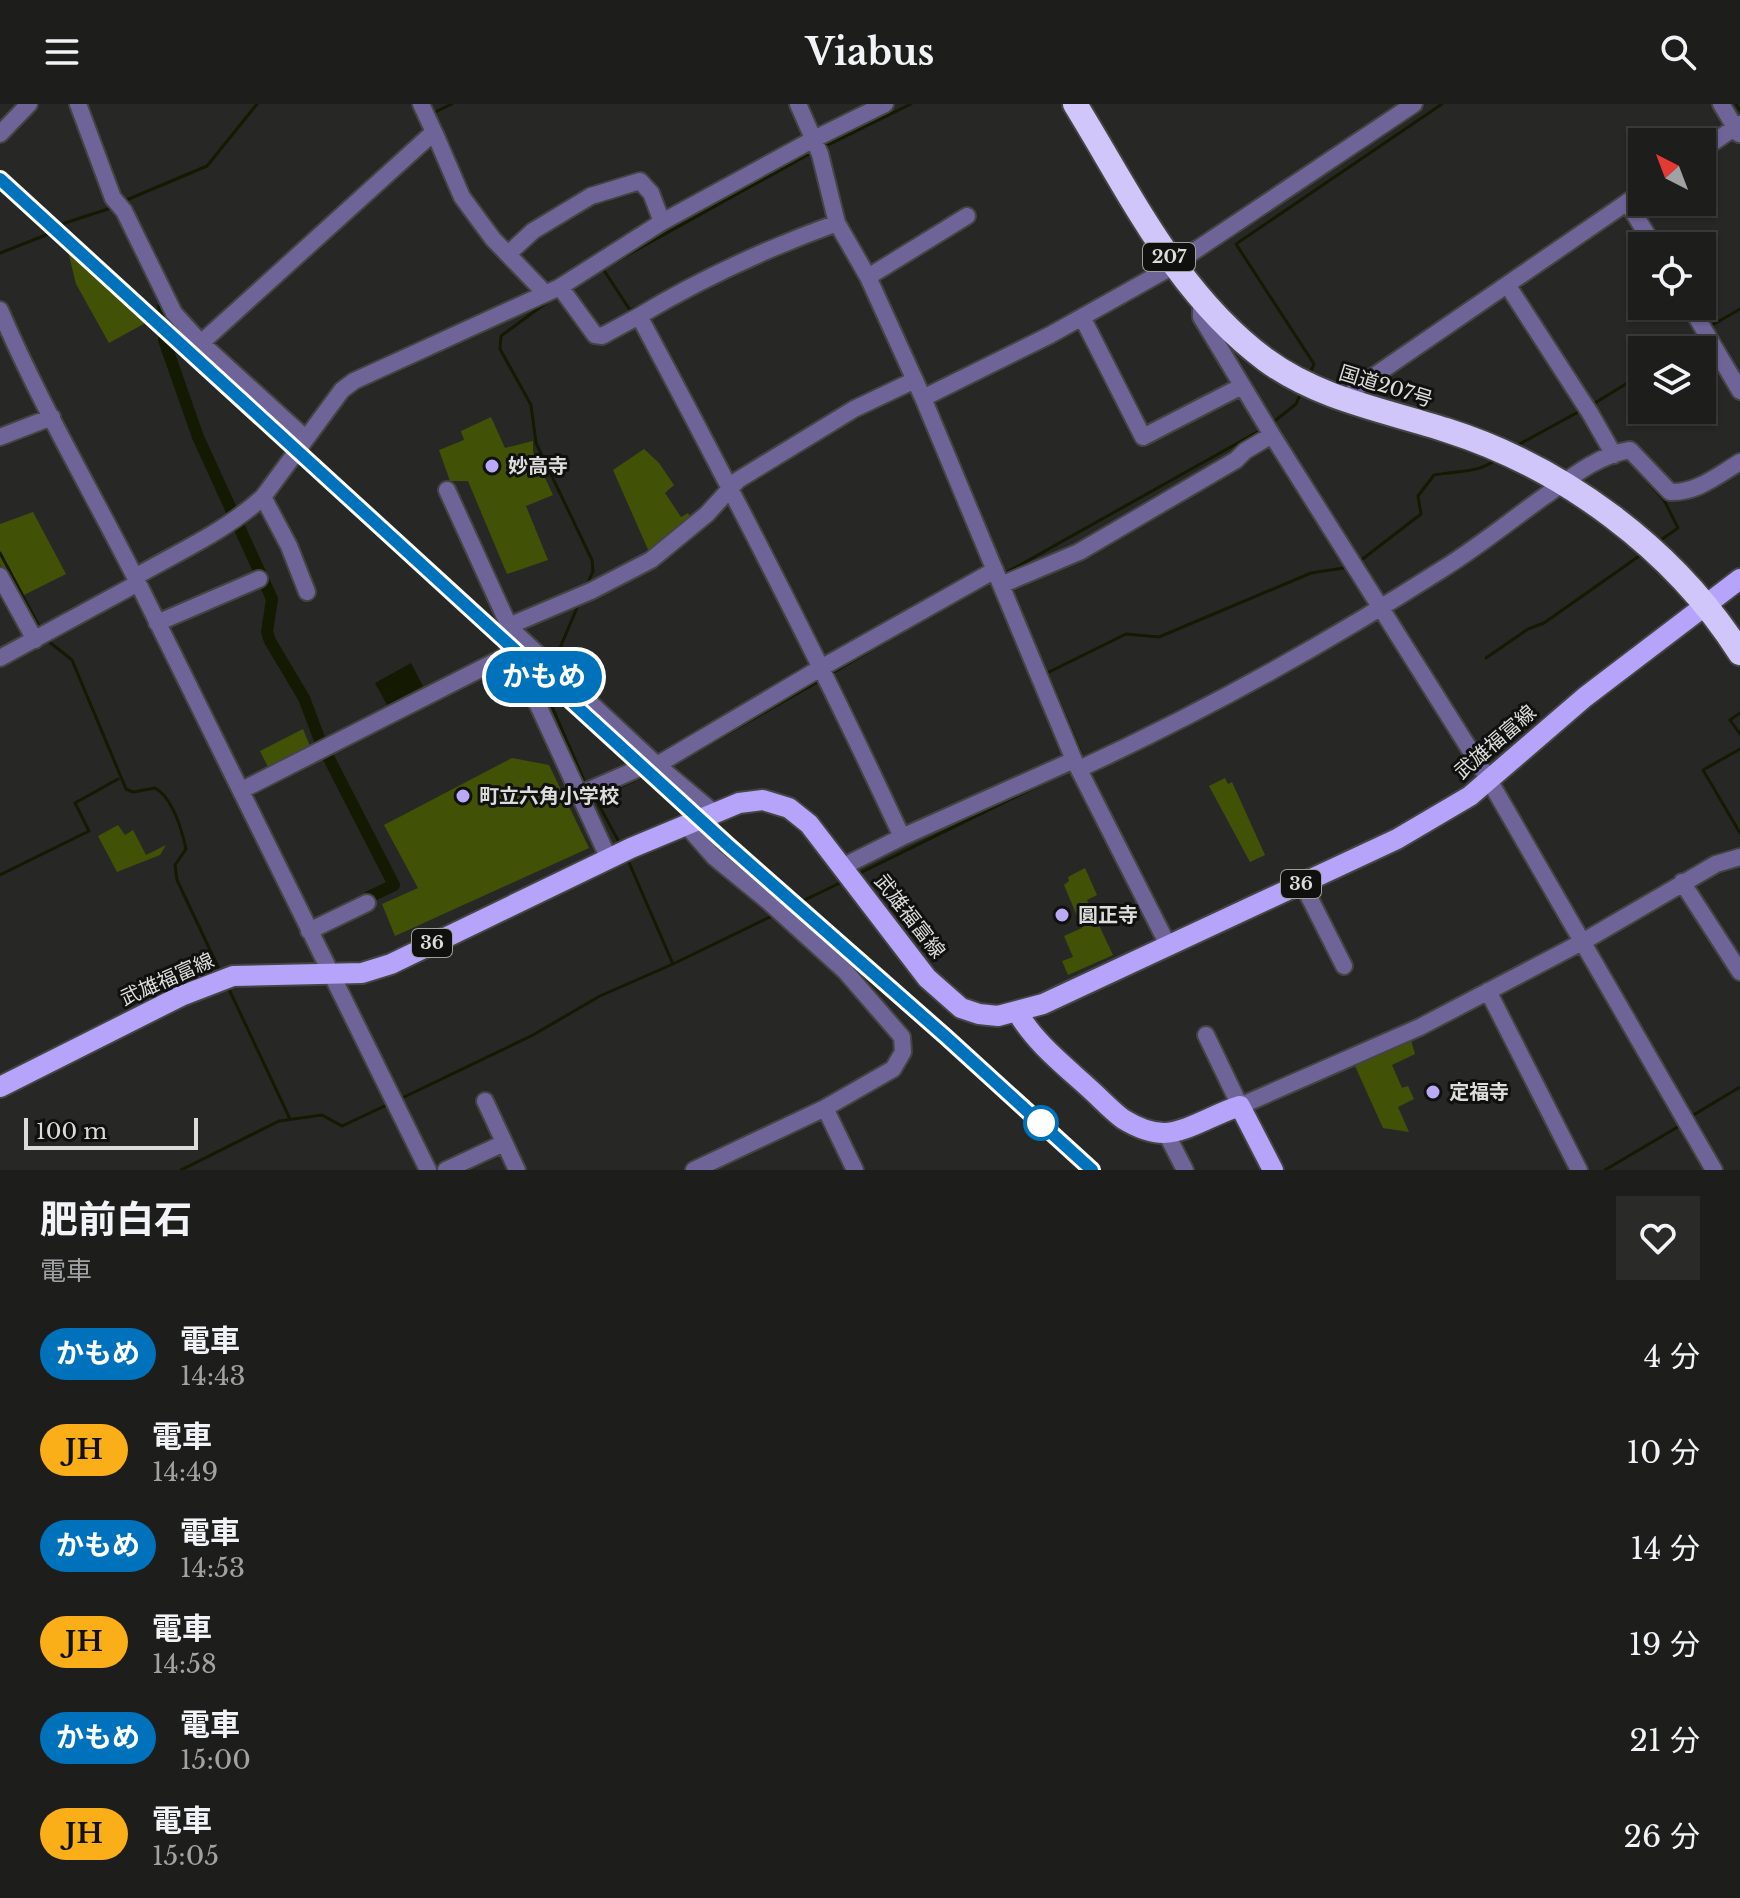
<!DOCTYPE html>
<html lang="ja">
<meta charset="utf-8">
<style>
body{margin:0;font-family:"Libre Baskerville","Noto Sans JP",serif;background:#2a2b29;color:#f1f3f6;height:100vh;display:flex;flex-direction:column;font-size:30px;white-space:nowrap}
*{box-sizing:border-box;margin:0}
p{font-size:26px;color:#a0a2a3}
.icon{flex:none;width:44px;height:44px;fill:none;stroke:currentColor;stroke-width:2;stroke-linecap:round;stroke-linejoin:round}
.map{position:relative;height:1066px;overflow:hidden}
.side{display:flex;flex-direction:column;background:#1d1e1c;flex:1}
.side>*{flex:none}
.badge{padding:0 16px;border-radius:26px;font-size:28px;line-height:52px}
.needle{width:52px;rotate:318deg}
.controls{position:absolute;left:1628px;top:24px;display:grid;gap:16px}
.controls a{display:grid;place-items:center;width:88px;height:88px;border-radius:0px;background:#1d1e1c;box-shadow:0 2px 6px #0004,0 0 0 2px #3b3c3b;font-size:40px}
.scale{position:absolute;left:24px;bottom:20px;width:174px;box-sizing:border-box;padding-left:8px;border:4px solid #dcdcda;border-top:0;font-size:22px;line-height:28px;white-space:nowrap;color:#dcdcda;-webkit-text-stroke:6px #10110f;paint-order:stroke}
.map>.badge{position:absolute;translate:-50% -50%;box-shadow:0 0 0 4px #fff}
.round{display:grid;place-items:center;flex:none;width:84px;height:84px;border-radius:0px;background:#2a2b29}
.head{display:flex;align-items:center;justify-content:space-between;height:136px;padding:0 40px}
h1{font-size:38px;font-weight:700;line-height:60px}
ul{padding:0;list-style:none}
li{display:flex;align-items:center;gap:24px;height:96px;padding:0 40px}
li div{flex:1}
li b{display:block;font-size:30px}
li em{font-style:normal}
li .badge{min-width:88px;font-weight:700;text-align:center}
header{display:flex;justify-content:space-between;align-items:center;height:104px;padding:0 40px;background:#1d1e1c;font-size:36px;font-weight:700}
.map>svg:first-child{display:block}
.green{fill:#415206}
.water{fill:#131a01}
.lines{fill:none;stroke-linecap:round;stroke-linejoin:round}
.stream{stroke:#131a01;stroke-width:3}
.canal{stroke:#131a01;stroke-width:12}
.minor-casing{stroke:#444542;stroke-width:20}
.major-casing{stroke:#444542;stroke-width:24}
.highway-casing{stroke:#444542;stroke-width:28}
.minor{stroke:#6f6498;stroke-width:16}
.major{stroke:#b6a3fa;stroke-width:20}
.highway{stroke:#d0c6fa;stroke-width:24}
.rail{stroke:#c2c3c0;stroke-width:3;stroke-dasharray:10 10;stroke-linecap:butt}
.line-casing{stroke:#fff;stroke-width:18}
.line{stroke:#0072bc;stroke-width:12}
.poi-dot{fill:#baaaf6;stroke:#10110f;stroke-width:3}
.stop-dot{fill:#fff;stroke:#0072bc;stroke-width:4}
.labels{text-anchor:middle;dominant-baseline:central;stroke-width:6;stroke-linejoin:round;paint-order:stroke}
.shield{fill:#10110f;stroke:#9f9f9d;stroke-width:2}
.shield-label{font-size:18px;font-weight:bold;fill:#dcdcda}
.street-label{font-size:20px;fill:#dcdcda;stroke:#10110f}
.poi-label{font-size:20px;font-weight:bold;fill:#dcdcda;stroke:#10110f;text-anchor:start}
</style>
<header><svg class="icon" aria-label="menu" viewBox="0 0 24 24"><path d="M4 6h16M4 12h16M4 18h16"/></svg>Viabus<svg class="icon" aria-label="search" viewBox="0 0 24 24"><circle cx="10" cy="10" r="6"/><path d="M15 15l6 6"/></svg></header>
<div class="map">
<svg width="1740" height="1066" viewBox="0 0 1740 1066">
<rect width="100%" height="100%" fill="#272825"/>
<path class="green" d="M68 147 147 218 109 239 76 180Z
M491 313 505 344 533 337V348L553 391 526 402 548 456 507 470 468 377H450L439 346 464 336 461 327Z
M644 345 659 359 674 381 665 389 681 413 688 409 693 417 650 450 613 366Z
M33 408 66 470 18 494 0 460V420Z
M303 625 312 647 270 667 260 647Z
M512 654 549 661 589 744 395 832 382 800 418 784 384 721Z
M1225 674 1228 680 1232 678 1265 751 1250 758 1209 682Z
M118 721 125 731 133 726 146 751 166 741 160 751 117 768 98 732Z
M1085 764 1097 791 1087 796 1113 851 1068 871 1062 857 1073 853 1064 832 1082 824 1064 781 1069 777 1068 773Z
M1411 936 1415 950 1392 961 1402 984 1408 982 1414 995 1398 1003 1409 1028 1383 1024 1355 962Z"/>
<path class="water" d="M411 559 423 582 387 601 375 579Z"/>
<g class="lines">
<path class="stream" d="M1736 0 1740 6
M431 10 452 0
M822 44 911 0
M124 97 207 62 257 0
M0 149 51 129 65 119 114 103
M611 160 811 49
M603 165 630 206 636 204
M550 196 501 232 500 245 531 301 536 339 592 456 593 467 587 481
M1709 223 1740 205
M1677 246 1700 230
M1309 271 1314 260 1236 140 1442 0
M1590 302 1642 270
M1271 320 1296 300 1301 289
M1516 342 1580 307
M723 355 733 373
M1637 365 1664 396 1678 424 1658 438
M0 449 41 526
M1360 457 1421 410 1418 392 1434 371C1459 366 1477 370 1497 355
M1002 471 1261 326
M47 536 72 556 126 685 133 688 155 684C173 694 182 727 186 745L175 761 177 776 220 867
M1486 554 1528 525 1544 519 1642 450
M554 558 579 499
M551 569 547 591 586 681
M829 571 898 530
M1740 609 1730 616 1740 630
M1740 645 1703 666 1740 729
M1079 652 1081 649 1047 569 1126 530 1159 533 1311 469 1350 463
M676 659 819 577
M593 690 620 740
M596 694 655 667
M0 771 89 727 75 699 118 675
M856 771 1072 665
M784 806 842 778
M673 860 774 811
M227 881 290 1015
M400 995 533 931 600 892 673 860 627 754
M1690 1013 1740 983
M181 1066 279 1017 322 1011 342 1022 389 1000
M1605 1066 1681 1021"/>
<path class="canal" d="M163 203 171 218 164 236 198 333 272 495 267 528 270 537 304 594 321 639 394 781 369 793"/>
<defs>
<path id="minor" d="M78 0 113 94 124 107 174 209 201 239 305 334
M798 0 820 50 837 119 868 173 923 294 1074 656 1168 841
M1721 0 1739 30
M0 30 29 0
M435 30 462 93 493 135 545 189
M1702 46 1740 20
M1627 98 1654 142
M837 119C768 144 702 174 639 212 731 384 820 556 902 733
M508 150 533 127 591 92 640 77 651 89 662 118
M868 173 967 112
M1508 182 1590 309 1614 351
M560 183 595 231 602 232 639 212
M1201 197V213L1272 331 1489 676 1714 1066
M1690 202 1740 287
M0 206C39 298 91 386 136 475 235 672 330 869 428 1066
M1082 213 1143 333 1242 282
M201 239 434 28 421 0
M923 294 1050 231 1166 166 1414 0
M1347 298 1355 285 1642 88
M0 333 52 313
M447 386 510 524 657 661 713 708
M263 393 289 442 307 488
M0 472 35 536
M135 473C178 448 226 427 263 393L342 286 354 277 560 183 662 118 814 35 885 0
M1001 481 1079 448 1236 356 1245 347 1272 331
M157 519 259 475
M510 524 518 518 591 487 651 456 707 410 738 376 854 305 915 276
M0 554 138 479
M657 661 812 569 995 466
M1079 665C1205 607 1325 540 1441 466 1477 444 1511 416 1545 392 1570 374 1598 351 1630 346L1670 388C1697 389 1718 371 1740 358
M242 686 510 550 525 573 609 755
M580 690 635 666
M686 721 714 753 769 798 845 867 902 933 903 948 893 965 825 1004 694 1066
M842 763 902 733 1074 656
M1682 778 1740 868
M1302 779 1344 862
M309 827 367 799
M1488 887 1579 1066
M1206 931 1240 1002 1420 923 1584 837 1716 760 1740 753
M485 997 517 1066
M825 1004 855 1066
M1166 1029 1185 1066
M446 1066 504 1039"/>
<path id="major" d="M1018 909C1035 939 1065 962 1091 986 1101 995 1112 1007 1123 1015 1136 1023 1149 1029 1164 1029 1186 1029 1218 1008 1240 1002L1273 1066
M0 983 181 892 233 872 362 869 391 860 631 744 739 699 763 696 789 704 809 720 927 874 961 904 979 910 998 912 1043 900 1397 735 1470 692 1585 593 1740 475"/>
<path id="highway" d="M1075 0C1131 91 1178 191 1266 256 1319 295 1384 306 1446 326 1563 363 1674 445 1740 549"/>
</defs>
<use href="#minor" class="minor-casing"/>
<use href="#major" class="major-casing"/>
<use href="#highway" class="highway-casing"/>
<use href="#minor" class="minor"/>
<use href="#major" class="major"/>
<use href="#highway" class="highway"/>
<path class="rail" d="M0 76 728 741 946 933 1092 1066"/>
</g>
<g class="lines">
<defs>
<path id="line" d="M0 75 728 741 946 933 1092 1066"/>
</defs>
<use href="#line" class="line-casing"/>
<use href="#line" class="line"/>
</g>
<g class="poi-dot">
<circle cx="492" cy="362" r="8"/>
<circle cx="463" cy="692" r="8"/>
<circle cx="1062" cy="811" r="8"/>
<circle cx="1433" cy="988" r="8"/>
</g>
<circle class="stop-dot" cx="1041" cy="1019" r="16"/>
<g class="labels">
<g class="shield">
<rect x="1143" y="139" width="52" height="28" rx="6"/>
<rect x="1281" y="766" width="40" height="28" rx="6"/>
<rect x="412" y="825" width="40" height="28" rx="6"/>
</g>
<g class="shield-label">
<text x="1169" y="153">207</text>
<text x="1301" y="780">36</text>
<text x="432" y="839">36</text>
</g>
<g class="street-label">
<text transform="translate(1386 282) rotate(17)">国道207号</text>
<text transform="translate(1495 638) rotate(-41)">武雄福富線</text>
<text transform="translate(910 812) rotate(52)">武雄福富線</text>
<text transform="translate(167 875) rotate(-24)">武雄福富線</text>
</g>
<g class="poi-label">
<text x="508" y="362">妙高寺</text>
<text x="479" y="692">町立六角小学校</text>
<text x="1078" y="811">圓正寺</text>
<text x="1449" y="988">定福寺</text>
</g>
</g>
</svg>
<div class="controls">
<a><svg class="needle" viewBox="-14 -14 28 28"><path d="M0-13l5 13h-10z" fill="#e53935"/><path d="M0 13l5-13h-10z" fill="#a0a2a3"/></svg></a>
<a><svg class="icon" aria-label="locate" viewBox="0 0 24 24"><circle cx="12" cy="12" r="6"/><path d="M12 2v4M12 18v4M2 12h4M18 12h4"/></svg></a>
<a><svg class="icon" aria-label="layers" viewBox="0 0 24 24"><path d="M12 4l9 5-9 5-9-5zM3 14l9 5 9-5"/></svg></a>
</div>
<div class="scale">100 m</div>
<b class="badge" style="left:544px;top:573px;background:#0072bc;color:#fff">かもめ</b>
</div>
<section class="side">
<div class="head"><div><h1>肥前白石</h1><p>電車</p></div><a class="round"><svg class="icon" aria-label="heart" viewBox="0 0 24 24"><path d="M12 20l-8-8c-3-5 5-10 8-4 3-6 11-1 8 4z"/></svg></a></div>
<ul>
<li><span class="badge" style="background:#0072bc;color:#fff">かもめ</span><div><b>電車</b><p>14:43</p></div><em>4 分</em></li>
<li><span class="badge" style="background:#faaf18;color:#111">JH</span><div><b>電車</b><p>14:49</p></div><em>10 分</em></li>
<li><span class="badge" style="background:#0072bc;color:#fff">かもめ</span><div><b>電車</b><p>14:53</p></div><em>14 分</em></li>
<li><span class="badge" style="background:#faaf18;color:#111">JH</span><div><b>電車</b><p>14:58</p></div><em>19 分</em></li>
<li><span class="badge" style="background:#0072bc;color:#fff">かもめ</span><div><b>電車</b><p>15:00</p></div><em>21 分</em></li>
<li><span class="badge" style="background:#faaf18;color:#111">JH</span><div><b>電車</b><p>15:05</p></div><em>26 分</em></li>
</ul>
</section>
